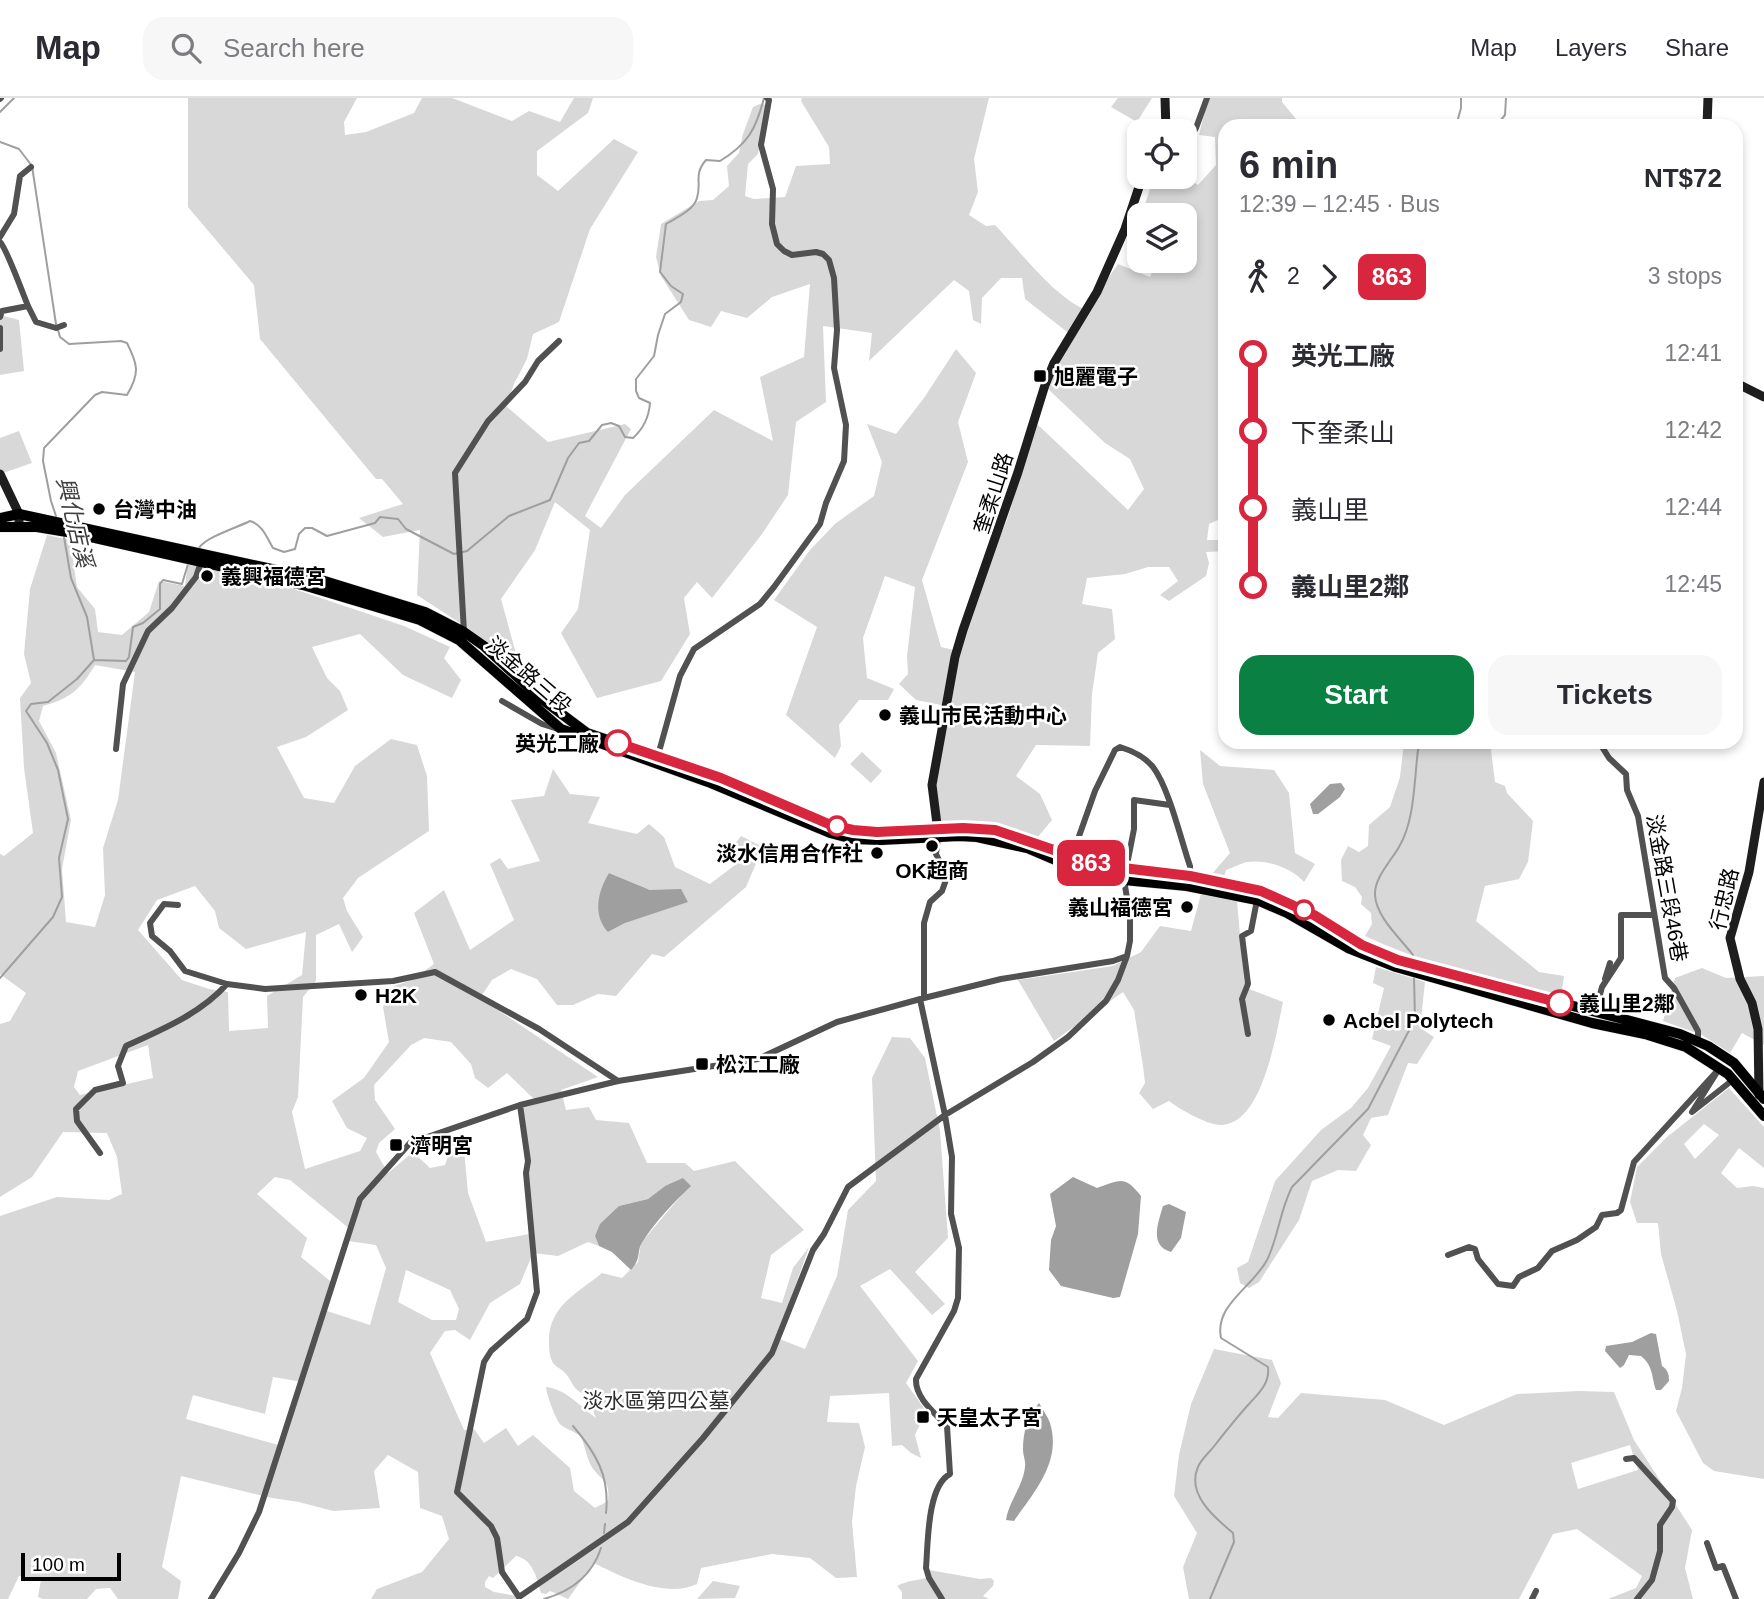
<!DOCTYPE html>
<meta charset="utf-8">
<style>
body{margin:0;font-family:Arial,"Noto Sans TC",sans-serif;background:#f7f7f7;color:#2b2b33;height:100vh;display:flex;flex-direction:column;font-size:26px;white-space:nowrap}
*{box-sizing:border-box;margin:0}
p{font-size:23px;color:#7c7c81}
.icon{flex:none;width:38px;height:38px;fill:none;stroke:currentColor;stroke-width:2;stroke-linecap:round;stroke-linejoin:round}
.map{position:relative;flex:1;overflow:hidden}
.drawer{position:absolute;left:1218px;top:21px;width:525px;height:630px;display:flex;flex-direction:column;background:#fff;border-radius:21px;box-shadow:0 4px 10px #0003}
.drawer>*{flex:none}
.badge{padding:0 14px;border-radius:10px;font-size:24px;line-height:46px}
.fabs{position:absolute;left:1127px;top:21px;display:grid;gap:14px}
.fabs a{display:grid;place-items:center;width:70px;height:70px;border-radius:14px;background:#fff;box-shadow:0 4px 10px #0003;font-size:35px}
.scale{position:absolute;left:21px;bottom:18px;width:100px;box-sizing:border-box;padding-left:7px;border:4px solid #000;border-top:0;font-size:19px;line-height:24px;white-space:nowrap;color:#000;-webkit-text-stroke:5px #fff;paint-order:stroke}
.map>.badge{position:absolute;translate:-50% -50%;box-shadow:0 0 0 4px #fff}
.legs{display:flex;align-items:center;gap:10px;height:77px;padding:0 21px;font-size:23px}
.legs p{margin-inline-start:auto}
.overview{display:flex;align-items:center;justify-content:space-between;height:119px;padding:0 21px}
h1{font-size:38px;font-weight:700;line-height:52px}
.primary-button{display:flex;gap:14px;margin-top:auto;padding:14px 21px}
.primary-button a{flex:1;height:80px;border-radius:21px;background:#0b8043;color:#fff;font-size:28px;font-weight:700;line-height:80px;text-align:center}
.primary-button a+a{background:#f7f7f7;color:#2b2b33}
ul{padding:0 21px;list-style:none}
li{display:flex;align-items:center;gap:24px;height:77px;font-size:26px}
li i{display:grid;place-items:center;width:10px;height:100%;margin:0 9px;background:currentColor}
li i::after{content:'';width:18px;height:18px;margin:-9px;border:5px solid;border-radius:50%;background:#fff}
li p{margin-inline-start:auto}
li:first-child i{background:linear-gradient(#0000 50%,currentColor 0)}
li:last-child i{background:linear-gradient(currentColor 50%,#0000 0)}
header{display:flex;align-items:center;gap:42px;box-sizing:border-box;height:98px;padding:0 35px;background:#fff;border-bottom:2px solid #e1e1e2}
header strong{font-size:33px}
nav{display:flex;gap:38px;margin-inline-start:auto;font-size:24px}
.search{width:490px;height:63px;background:#f7f7f7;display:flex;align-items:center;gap:18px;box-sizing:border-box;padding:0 24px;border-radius:21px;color:#7c7c81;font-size:26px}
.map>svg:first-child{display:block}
.green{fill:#d8d8d8;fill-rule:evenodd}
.water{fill:#9f9f9f}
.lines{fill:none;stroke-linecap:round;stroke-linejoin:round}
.stream{stroke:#9f9f9f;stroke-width:2}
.primary-casing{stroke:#dbdbdb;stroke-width:11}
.street{stroke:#515151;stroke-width:6}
.secondary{stroke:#1e1e1e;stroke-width:9}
.primary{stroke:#000;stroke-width:10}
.line-1-casing{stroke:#fff;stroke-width:16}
.line-1{stroke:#d7263d;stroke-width:10}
.poi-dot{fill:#000;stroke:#fff;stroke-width:2.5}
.stop-1-dot{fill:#fff;stroke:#d7263d;stroke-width:3.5}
.labels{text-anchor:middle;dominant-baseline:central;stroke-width:5;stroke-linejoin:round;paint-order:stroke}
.poi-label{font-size:21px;font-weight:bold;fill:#000;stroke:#fff;text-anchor:start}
.street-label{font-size:21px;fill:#000;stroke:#fff}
.stop-label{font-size:21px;font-weight:bold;fill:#000;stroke:#fff;text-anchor:end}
.park-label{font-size:21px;fill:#2f2f2f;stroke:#fff}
.water-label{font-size:23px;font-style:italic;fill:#404040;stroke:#fff}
</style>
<header>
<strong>Map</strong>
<div class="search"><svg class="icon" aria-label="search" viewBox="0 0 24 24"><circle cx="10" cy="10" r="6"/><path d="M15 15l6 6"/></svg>Search here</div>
<nav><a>Map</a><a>Layers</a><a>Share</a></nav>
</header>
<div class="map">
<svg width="1764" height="1501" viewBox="0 0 1764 1501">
<rect width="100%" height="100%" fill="#fff"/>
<path class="green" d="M188 0H357L344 24 345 37 366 34 414 15 422 0H452L512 23 529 13 560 24 574 0H593L588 15 537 53V77L558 93 614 41 638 54 590 131 559 224 533 236 527 261 514 286 506 308 548 344 625 326 631 331 585 418 601 430 625 397 714 312 773 343 760 279 804 259 810 186 772 199 747 220 721 213 711 229 689 222 661 178 656 159 661 126 699 103 713 102 729 88 727 68 739 55 743 36 753 9 760 6 767 7 758 56 748 66 745 98 754 101 785 99 796 68 830 66 829 49 801 3 802 0H989L974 61 978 94 969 117 986 128 995 127C1021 154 1053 198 1086 212L1118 166 1150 179 1157 163H1185V117H1154L1143 112 1154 79H1184L1198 87 1216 67 1215 39 1199 37 1208 0H1282V4L1302 28H1225V421H1220L1209 426 1207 442H1225V453L1206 454 1209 465 1206 478 1169 503 1160 497 1178 483 1169 469H1148L1125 476 1087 480 1082 506 1112 511 1115 541 1098 555 1092 596 1090 648 1036 647 1016 678 1040 696 1052 722 1037 740 1005 731 942 726 933 689 946 608 916 602 899 586 908 576 907 558 915 489 885 478 863 540 867 580 894 591 888 602H859L839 627 841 648 835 660 786 617 817 529 774 502 810 452 836 425 874 398 882 364 867 326 896 336 924 300 956 251 976 275 958 324 968 364 922 482 941 549 958 553 972 505 1007 422 1036 325 1128 412 1144 391 1130 361 1105 345 1047 290 1071 237 1025 201 1022 180H1001L982 200 981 226 973 222 969 193 954 182 869 263 872 235 823 228 826 304 796 324 788 397 762 436 712 500 697 484 684 500 690 536 661 583 597 600 561 535 578 511 590 432 555 404 535 452 501 501 521 574 469 531 417 497 420 432 383 439 359 420 403 406 382 381H376L260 241 254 187 188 109Z
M1118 0H1152L1137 24 1111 9Z
M0 217 19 222 24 273 0 277Z
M19 333 32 365 0 376V340Z
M47 437 70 442 77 489 95 511 98 534 122 537 149 514 159 483 185 488 188 465 294 491 404 528 450 549 444 560 461 582 452 600 403 577 360 536 312 549 327 580 340 593 348 612 306 639 277 649 304 700 334 705 355 668 391 641 417 647 427 678 429 733 358 780 343 800 347 813 363 839 352 854 339 826 316 837V883L303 899 298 999 292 1014 305 1071 360 1053 367 1040 347 1030 332 1003 364 980 389 944 383 909 394 888 412 882 434 866 414 815 444 792 470 852 514 822 490 766 500 760 508 771 540 763 511 702 544 698 553 671 570 696 600 699 588 725 637 736 649 726 664 739 675 769 710 786 739 764 732 750 741 738 763 749 746 789 664 859 652 856 616 898 598 896 573 907H557L537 881 511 871 492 882 480 900 598 979 561 992 566 1012 589 1009 596 1022 629 1025 647 1065H685L694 1073 735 1063 804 1132 771 1157 761 1200 782 1205 793 1170 809 1149 777 1240 805 1251 837 1178 848 1112 876 1083 872 980 892 939 910 940 925 960 940 1033 948 1140 915 1174 945 1206 932 1217 890 1171 860 1188 918 1263 906 1285 926 1313 915 1337 921 1360 911 1355 902 1347 892 1348 889 1295 830 1298 827 1324 859 1325 865 1349 856 1388 852 1424 857 1479 836 1480 810 1460 772 1456 701 1470 697 1486C667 1501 621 1479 594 1465L568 1501 550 1493 546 1496 541 1495C537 1481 533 1461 516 1458L493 1480 489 1478 485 1484V1489L494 1494 523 1499 522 1501H371L377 1491 422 1474 449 1441 442 1418 420 1410 418 1374 388 1357 374 1373 380 1410 333 1413 299 1404 272 1400 181 1378 162 1469 181 1483 178 1501H118L110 1490 96 1491 87 1501H43L38 1499 41 1482 19 1478 8 1501H0V1118L57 1099 109 1102 122 1096 117 1059 107 1035 63 1034 32 1079 0 1099V926L10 923 26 895 0 876V756L4 758 33 735 24 670 20 600 31 585 24 556 30 491ZM95 567 135 574 118 702 103 750 105 797 95 829 66 824 62 771 71 722 56 655 39 623 43 608C71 600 80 592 95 567ZM609 775 650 792 625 825 608 834ZM195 788 215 813 219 830 246 851 306 834 302 877 267 898 268 930 229 933 228 894 209 891 182 882 138 832 157 802ZM424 940 451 944 471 966 475 980 488 990 507 975 536 1003 522 1010 529 1136 486 1144 468 1095 463 1040 452 1046 445 1067 430 1070 413 1054 388 1075 376 1054 379 1045 395 1031 375 1002 374 987 411 947ZM148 947 153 980 80 997 74 989 78 973ZM275 1079 290 1082 351 1132 348 1143 376 1147 386 1170 370 1227 327 1213 335 1187 301 1159 307 1140 257 1096ZM690 1087 641 1145 638 1164 622 1180 602 1175C578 1195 550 1207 549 1241 549 1248 549 1257 552 1263 554 1268 560 1270 564 1274 574 1284 571 1291 586 1297L596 1320C581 1309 566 1291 546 1289 546 1295 556 1323 561 1327 566 1331 575 1334 581 1338 585 1348 587 1364 594 1372 604 1385 610 1382 608 1403L595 1410 574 1393 570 1370 533 1337 518 1348 506 1330 484 1345 474 1331 464 1332 430 1255 445 1233 455 1232 470 1242 490 1205 520 1186 533 1155 558 1158 588 1144 599 1148 595 1138 619 1108 648 1101 665 1088ZM406 1172 450 1192 459 1211 456 1222H432L398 1204ZM273 1279 303 1284 282 1348 186 1321 193 1297 265 1316Z
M1404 644H1490L1495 684 1505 688 1507 695 1533 723 1528 764 1519 781 1485 788 1476 823 1539 874 1564 878 1561 899C1496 881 1426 867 1365 838L1372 826 1371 815 1361 806 1362 799 1355 789 1342 783 1341 762 1348 748 1359 754 1368 748 1369 727 1390 709 1400 679Z
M1200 652 1220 668 1274 672 1289 695 1295 755 1315 766 1304 784C1292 770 1266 761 1247 764 1241 765 1233 770 1226 772L1224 779 1211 777 1230 755 1203 686Z
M862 654 882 673 871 685 850 666Z
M1201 796 1237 803 1244 883 1249 891 1283 904C1276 936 1263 1025 1222 1027 1209 1028 1179 1011 1169 1003L1153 1011 1139 995 1145 985 1143 968 1134 912 1123 894 1054 943 1018 882 1113 868 1141 854 1160 828 1191 833Z
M1376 869 1425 884 1420 930 1434 939 1417 966 1408 965 1388 1017 1371 1020 1363 1037 1371 1047 1356 1073 1338 1072 1312 1083 1299 1122 1259 1184 1249 1190 1240 1185 1237 1170 1248 1164 1275 1083 1321 1032 1351 1010 1368 990 1391 948 1372 941 1384 890 1373 885Z
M1702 870 1726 880 1764 878V947L1742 935 1730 955 1702 937 1663 923 1675 880Z
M1729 990 1764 1029V1070L1739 1050 1721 1075 1737 1090 1753 1088 1764 1090V1381L1714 1373 1703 1365 1676 1313 1682 1290 1686 1256 1677 1213 1661 1156 1658 1125H1637L1630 1104 1637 1069 1667 1039ZM1704 1026 1719 1037 1695 1061 1684 1046Z
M1214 1251 1272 1262 1281 1285 1268 1319 1278 1320 1301 1295 1385 1302 1444 1327 1517 1296 1579 1293 1614 1294 1634 1342 1692 1432 1685 1470 1693 1501H1608L1636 1490 1642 1478 1577 1431 1553 1436 1519 1501H1189L1183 1469 1197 1435 1174 1398 1179 1357 1191 1306ZM1630 1347 1638 1372 1578 1391 1571 1365Z
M929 1472 980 1481 991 1480 994 1483 993 1488 983 1498 989 1501H902V1494L897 1488C908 1482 917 1483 929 1479Z
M713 1483 740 1488 735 1500 697 1501Z"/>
<path class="water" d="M1341 685 1345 691 1340 699 1318 716H1313L1310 706 1330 686Z
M609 775 650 792 681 791 688 804 625 825 608 834C592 817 598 793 609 775Z
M1073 1079 1097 1090C1121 1082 1124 1077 1141 1098L1138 1136 1120 1199 1113 1200 1061 1188 1049 1172 1051 1142 1056 1128 1050 1096Z
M683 1080 691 1088C674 1104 656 1123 643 1143 636 1153 642 1160 631 1172L612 1154 599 1148 595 1138 600 1126 619 1108 648 1101 665 1088Z
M1169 1106 1186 1114 1181 1140 1171 1154C1149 1148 1158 1125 1163 1108Z
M1651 1235 1656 1236 1662 1268C1668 1272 1669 1276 1669 1283L1661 1292H1656C1651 1278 1654 1269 1641 1258L1629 1257 1624 1267 1620 1270 1605 1253 1606 1248 1632 1244Z
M1039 1305C1043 1312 1048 1319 1050 1325 1062 1364 1034 1394 1014 1423L1006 1422C1009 1403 1023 1388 1025 1369 1026 1363 1023 1358 1023 1352 1023 1334 1027 1319 1039 1305Z"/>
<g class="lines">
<path class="stream" d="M0 14 14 0
M1456 28 1461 10V0
M1496 28 1505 17 1506 0
M0 44 19 51 32 68 56 226
M57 421 51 403 43 363 44 350 95 297 102 294 127 297C140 275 138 267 127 245L121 243 69 246 60 239 58 232
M199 450C206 439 236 430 250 423 262 426 267 440 273 450L284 454 295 451 299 436 305 430H312L327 438 375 425 380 419 398 421 406 431 454 456 467 453 509 418 550 402 568 360 579 345 589 343 602 327 611 325 619 328 625 339 633 340C643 331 649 318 650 305L639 300 636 293V281L654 258 658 237 665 216 681 204 683 196 671 188 660 174 666 126C676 120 694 112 697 100 702 84 693 77 706 62L720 63C748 46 756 31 764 0
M94 562 126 563 129 559 133 529 143 525 160 511V486L163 482 182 486 188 466
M1413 863V857C1401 841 1376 819 1375 797 1374 780 1391 763 1399 749 1415 722 1414 683 1418 652L1422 644
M0 880 53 819 62 799 59 760 68 721 58 672 47 645 26 613 31 606 48 604 77 581 94 562 87 519 71 480 64 439
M573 1328C596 1355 610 1378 606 1415
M604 1435 605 1426
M544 1501C572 1493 592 1478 601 1450
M1210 1501 1234 1444 1233 1435C1215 1420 1186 1396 1198 1369 1201 1361 1210 1354 1215 1347 1226 1333 1237 1319 1249 1306 1259 1295 1270 1285 1268 1269L1221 1240C1214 1207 1253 1189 1267 1162 1278 1140 1280 1112 1292 1089L1368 1011 1415 921 1414 879"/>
<defs>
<path id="primary" d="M0 420 19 416 318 481 425 514 464 534 484 548 539 599 587 635 721 680 831 727 853 732 877 734 938 730 995 732 1098 767 1190 778 1231 786 1261 793 1279 801 1314 817 1362 847 1398 862 1680 936 1708 948 1734 965 1764 1001
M0 429H37L73 435 303 487 420 522 459 542 561 631 708 684 830 735 853 741 881 742 959 738 977 739 1027 750 1081 773 1124 782 1187 788 1257 802 1287 815 1348 850 1396 869 1592 925 1645 936 1686 949 1728 976 1764 1018"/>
</defs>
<use href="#primary" class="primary-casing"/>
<path class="street" d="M0 1 1 0
M1185 47 1196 30 1207 0
M0 139 14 116 20 78 31 69
M0 144C6 149 23 196 28 208L2 213 0 219
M28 208 36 224 56 230 64 227
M0 230V251
M464 534 455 375 488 323 525 284 538 263 559 243
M502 603 542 626 558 631
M1599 644 1609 660 1626 676 1627 692 1638 718 1665 880 1674 890 1698 933V944
M116 651 123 586 148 533 172 510 196 479 201 464
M657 661 680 578 694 551 760 506 774 489 820 426 826 405 844 363 846 327 834 270 837 232 834 180 829 162 823 156 816 154 792 157 784 153 777 146 772 126 773 91 761 47 769 2 767 0
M1072 758 1095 693 1115 652 1120 649C1133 653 1145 659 1153 669 1169 690 1181 742 1190 768V778
M178 807 164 806 150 825 152 838 170 853 185 873 227 886
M1605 881 1610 865
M924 900V825L930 804 942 793 947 779 936 756 938 739
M920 901 945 1017 952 1059 951 1116 959 1150 958 1200 954 1213 916 1281C915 1300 935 1315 947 1328L950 1376C927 1388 928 1446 926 1470L929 1480 942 1501
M1595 915 1602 889 1621 860V817H1654
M1248 936 1242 901 1248 886 1242 838 1251 833 1257 802
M520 1007 528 1063 526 1075 537 1194 527 1221 491 1253 484 1264 457 1394 491 1428 497 1440 502 1474 519 1499 628 1424 703 1340 772 1255 813 1152 824 1136 848 1089 945 1017 1033 964 1068 939 1106 903 1118 882 1127 858
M100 1055 77 1023 76 1011 95 992 123 985 118 968 126 948C163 931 200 916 227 886L265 891 393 883 435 874 539 931 618 983
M1448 1157 1469 1149 1475 1151 1478 1161 1498 1186 1513 1188 1519 1179 1538 1170 1552 1153 1577 1142 1596 1129 1602 1117 1617 1115 1621 1112 1634 1064 1719 971 1692 1014 1734 981
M1626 1361 1634 1360 1673 1403 1672 1409 1660 1427V1453L1652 1482 1637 1501
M1707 1445 1716 1470 1723 1468 1736 1501
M211 1501 239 1455 259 1414 360 1101 410 1045 520 1007 618 983 758 961 837 924 924 900 1001 881 1113 863 1127 858 1130 843V818L1124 782 1134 731V702L1170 707
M1532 1501 1536 1493"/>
<path class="secondary" d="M1165 0 1166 33
M1707 28 1708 0
M1736 285 1764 299
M0 376 19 416V427
M938 734 932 687 955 559 963 532 1018 374 1045 287 1054 265 1097 194 1125 131 1139 89 1146 79
M1759 997 1758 931 1752 905 1740 881 1730 840 1749 774 1764 684"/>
<use href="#primary" class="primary"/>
</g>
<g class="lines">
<defs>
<path id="line-1" d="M618 645 721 680 831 727 853 732 877 734 963 730 995 732 1098 767 1190 778 1261 793 1314 817 1362 847 1398 862 1560 905"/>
</defs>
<use href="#line-1" class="line-1-casing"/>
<use href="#line-1" class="line-1"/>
</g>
<g class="poi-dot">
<rect x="1033" y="271" width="14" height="14" rx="3.5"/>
<circle cx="99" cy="411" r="7"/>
<circle cx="207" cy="478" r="7"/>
<circle cx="885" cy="617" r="7"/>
<circle cx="932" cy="748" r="7"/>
<circle cx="877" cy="755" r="7"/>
<circle cx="1187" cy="809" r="7"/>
<circle cx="361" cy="897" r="7"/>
<circle cx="1329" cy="922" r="7"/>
<rect x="695" y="959" width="14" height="14" rx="3.5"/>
<rect x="389" y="1040" width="14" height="14" rx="3.5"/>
<rect x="916" y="1312" width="14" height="14" rx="3.5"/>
</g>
<g class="stop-1-dot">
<circle cx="618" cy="645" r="12"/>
<circle cx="837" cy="728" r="9"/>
<circle cx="1304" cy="812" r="9"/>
<circle cx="1560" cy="905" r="12"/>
</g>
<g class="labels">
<g class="poi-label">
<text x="1054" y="278">旭麗電子</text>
<text x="113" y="411">台灣中油</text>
<text x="221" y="478">義興福德宮</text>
<text x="899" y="617">義山市民活動中心</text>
<text x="863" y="755" text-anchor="end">淡水信用合作社</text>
<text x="932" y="772" text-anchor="middle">OK超商</text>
<text x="1173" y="809" text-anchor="end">義山福德宮</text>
<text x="375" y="897">H2K</text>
<text x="1343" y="922">Acbel Polytech</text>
<text x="716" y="966">松江工廠</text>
<text x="410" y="1047">濟明宮</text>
<text x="937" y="1319">天皇太子宮</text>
</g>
<g class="street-label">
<text transform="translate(993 395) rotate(-72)">奎柔山路</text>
<text transform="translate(529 577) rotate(41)">淡金路三段</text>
<text transform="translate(1667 790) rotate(80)">淡金路三段46巷</text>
<text transform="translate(1724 801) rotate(-77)">行忠路</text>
</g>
<g class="stop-label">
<text x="599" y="645">英光工廠</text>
<text x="1579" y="905" text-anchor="start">義山里2鄰</text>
</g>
<g class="park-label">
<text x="656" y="1302">淡水區第四公墓</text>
</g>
<g class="water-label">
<text transform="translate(75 424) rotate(77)">興化店溪</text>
</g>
</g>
</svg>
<div class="fabs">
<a><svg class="icon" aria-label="locate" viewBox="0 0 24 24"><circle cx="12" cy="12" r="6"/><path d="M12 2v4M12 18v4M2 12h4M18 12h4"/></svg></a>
<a><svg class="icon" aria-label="layers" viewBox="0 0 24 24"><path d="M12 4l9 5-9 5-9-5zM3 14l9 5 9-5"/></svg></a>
</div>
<div class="scale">100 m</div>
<b class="badge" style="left:1091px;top:765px;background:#d7263d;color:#fff">863</b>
<section class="drawer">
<div class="overview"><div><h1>6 min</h1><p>12:39 – 12:45 · Bus</p></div><b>NT$72</b></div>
<div class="legs"><svg class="icon" aria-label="walk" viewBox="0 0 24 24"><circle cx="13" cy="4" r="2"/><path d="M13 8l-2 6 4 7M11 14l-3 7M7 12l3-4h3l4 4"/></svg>2<svg class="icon" aria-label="forward" viewBox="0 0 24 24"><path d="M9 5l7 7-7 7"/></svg><b class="badge" style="background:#d7263d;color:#fff">863</b><p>3 stops</p></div>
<ul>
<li><i style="color:#d7263d"></i><b>英光工廠</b><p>12:41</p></li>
<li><i style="color:#d7263d"></i><span>下奎柔山</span><p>12:42</p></li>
<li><i style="color:#d7263d"></i><span>義山里</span><p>12:44</p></li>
<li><i style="color:#d7263d"></i><b>義山里2鄰</b><p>12:45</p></li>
</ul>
<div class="primary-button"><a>Start</a><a>Tickets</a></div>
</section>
</div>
